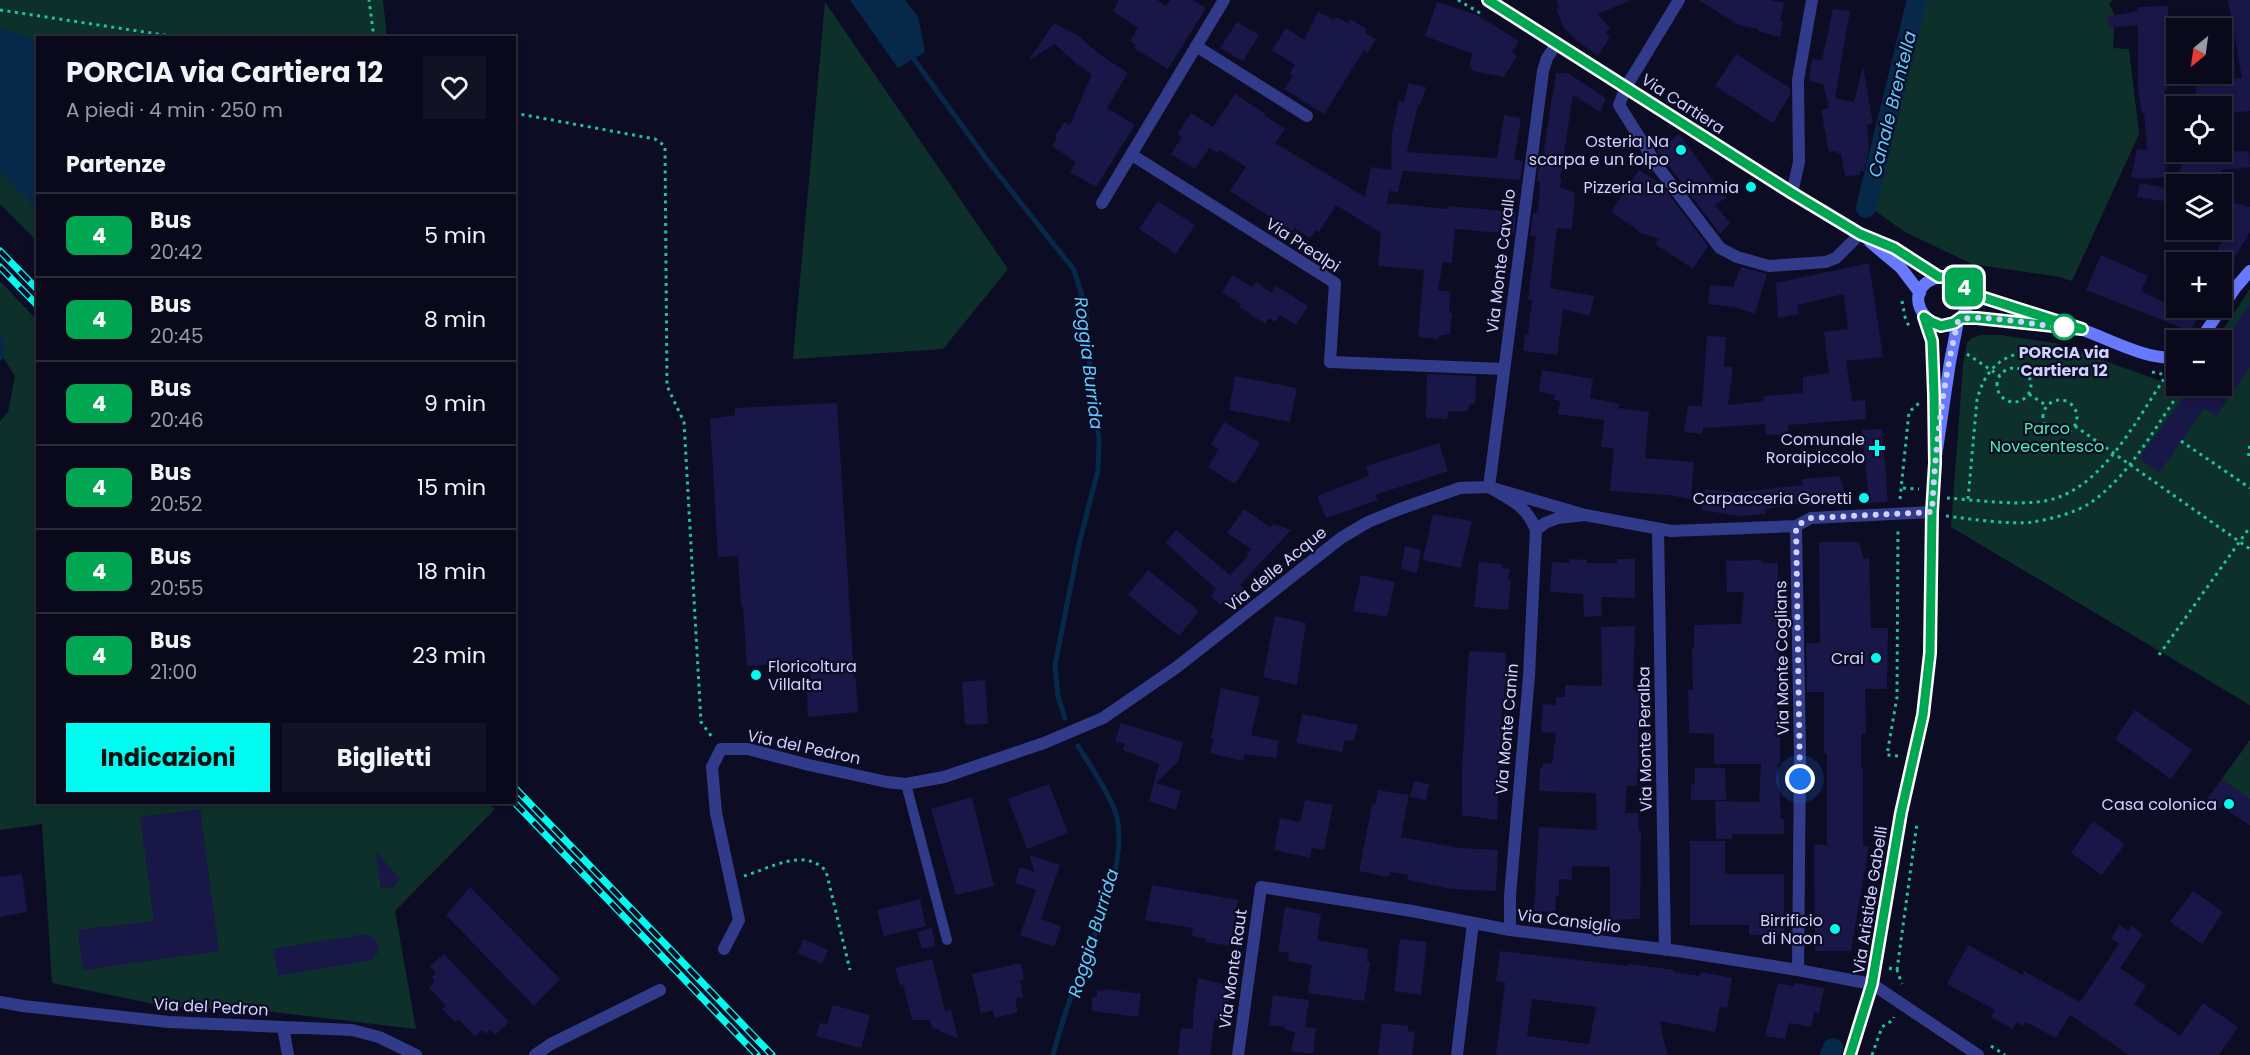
<!DOCTYPE html>
<html lang="it">
<meta charset="utf-8">
<style>
body{margin:0;font-family:Poppins,sans-serif;background:#131225;color:#f1f3f6;height:100vh;display:flex;flex-direction:column;font-size:22px;white-space:nowrap}
*{box-sizing:border-box;margin:0}
p{font-size:20px;color:#999aa3}
.icon{flex:none;width:33px;height:33px;fill:none;stroke:currentColor;stroke-width:2;stroke-linecap:round;stroke-linejoin:round}
.map{position:relative;flex:1;overflow:hidden}
.drawer{position:absolute;left:36px;top:36px;width:480px;height:768px;display:flex;flex-direction:column;background:#0a091c;border-radius:0px;box-shadow:0 3px 9px #0003,0 0 0 2px #2a2a3b}
.drawer>*{flex:none}
.badge{padding:0 12px;border-radius:9px;font-size:21px;line-height:39px}
.needle{width:39px;rotate:209deg}
.controls{position:absolute;left:2166px;top:18px;display:grid;gap:12px}
.controls a{display:grid;place-items:center;width:66px;height:66px;border-radius:0px;background:#0a091c;box-shadow:0 3px 9px #0003,0 0 0 2px #2a2a3b;font-size:30px}
.you{position:absolute;width:30px;height:30px;margin:-15px;border:4px solid #fff;border-radius:50%;background:#1a73e8;box-shadow:0 0 0 9px #1a73e833}
.map>.badge{position:absolute;translate:-50% -50%;box-shadow:0 0 0 3px #fff}
h2{padding:0 30px;font-size:22px;line-height:54px}
.round{display:grid;place-items:center;flex:none;width:63px;height:63px;border-radius:0px;background:#131225}
.head{display:flex;align-items:center;justify-content:space-between;height:102px;padding:0 30px}
h1{font-size:28px;font-weight:700;line-height:45px}
.action{display:flex;gap:12px;margin-top:auto;padding:12px 30px}
.action a{flex:1;height:69px;border-radius:0px;background:#00fbf0;color:#111;font-size:24px;font-weight:700;line-height:69px;text-align:center}
.action a+a{background:#131225;color:#f1f3f6}
ul{padding:0;list-style:none}
li{display:flex;align-items:center;gap:18px;height:84px;padding:0 30px;border-top:2px solid #2a2a3b}
li div{flex:1}
li b{display:block;font-size:22px}
li em{font-style:normal}
li .badge{min-width:66px;font-weight:700;text-align:center}
.map>svg:first-child{display:block}
.green{fill:#0e302a}
.water{fill:#072949}
.lines{fill:none;stroke-linecap:round;stroke-linejoin:round}
.stream{stroke:#072949;stroke-width:5}
.canal{stroke:#072949;stroke-width:20}
.building{fill:#191648;fill-rule:evenodd}
.path{stroke:#22c1a0;stroke-width:3;stroke-dasharray:3 4.5;stroke-linecap:butt}
.service{stroke:#323b89;stroke-width:10}
.minor{stroke:#323b89;stroke-width:12}
.secondary{stroke:#6779ff;stroke-width:12}
.rail-casing{stroke:#00fbf0;stroke-width:7}
.rail{stroke:#0d0c25;stroke-width:4.5;stroke-dasharray:14;stroke-linecap:butt}
.line-casing{stroke:#fff;stroke-width:14}
.line{stroke:#00a651;stroke-width:9}
.walk{stroke:#d0d1ff;stroke-width:6;stroke-dasharray:0 10.8}
.poi-dot{fill:#00fbf0;stroke:#0d0c25;stroke-width:2}
.stop-dot{fill:#fff;stroke:#00a651;stroke-width:3}
.labels{text-anchor:middle;dominant-baseline:central;stroke-width:4.5;stroke-linejoin:round;paint-order:stroke}
.street-label{font-size:16px;fill:#d0d1ff;stroke:#0d0c25}
.poi-label{font-size:16px;fill:#d0d1ff;stroke:#0d0c25;text-anchor:end}
.stop-label{font-size:16px;font-weight:bold;fill:#d0d1ff;stroke:#0d0c25}
.park-label{font-size:16px;fill:#50ebae;stroke:#0d0c25}
.water-label{font-size:18px;font-style:italic;fill:#5eccff;stroke:#0d0c25}
</style>
<div class="map">
<svg width="2250" height="1055" viewBox="0 0 2250 1055">
<rect width="100%" height="100%" fill="#0d0c25"/>
<path class="green" d="M0 0H383L387 37 38 38 37 241 0 204Z
M1924 0H2113L2109 4 2115 16 2113 48 2129 49 2139 134 2072 281 2060 277 1972 264 1905 232 1874 210Z
M825 2 1008 269 943 349 793 359Z
M0 281 37 320 38 802 492 803 490 805 495 809 395 911 416 1029 256 1010 169 1007 52 983 42 824 0 830V421L8 412 15 376 0 353Z
M2250 289V705L1951 527 1963 365 1967 343 1972 338 1980 335H2000L2055 343 2158 380 2176 382V386H2222V340H2216Z
M2250 740V825L2221 806 2218 810 2205 802Z"/>
<path class="water" d="M850 0H905L918 16 925 52 898 68Z
M0 29 29 37 37 43V210L0 171Z"/>
<g class="lines">
<path class="stream" d="M910 54 987 160 1074 270 1086 309 1090 371 1099 439 1098 470 1079 544 1055 665 1058 697 1065 718
M0 335 3 354 0 358
M1053 1055C1060 1028 1069 1002 1078 977 1096 931 1129 862 1116 814 1110 794 1089 764 1078 746"/>
<path class="canal" d="M1866 208 1917 0
M1830 1055 1833 1048"/>
</g>
<path class="building" d="M1119 0H1157L1166 6 1170 0H1193L1206 8 1168 69 1134 48 1136 45 1130 41 1138 28 1113 11Z
M1556 0H1630V1L1597 14 1610 28 1606 33 1610 37 1598 56 1577 41 1564 28 1556 9 1560 8Z
M1698 0H1771L1784 3 1780 21 1783 22 1780 37 1758 31V29L1739 25Z
M2228 0H2250V111L2230 113V106H2193L2199 77 2216 79 2242 78Z
M1437 2 1477 15 1519 41 1512 52 1517 56 1504 77 1473 71 1469 65 1473 54 1425 36Z
M2168 6 2167 90H2165L2166 177 2140 179 2131 177 2137 149 2147 150 2144 113 2142 114 2138 90V25L2109 28 2107 17 2138 11V7Z
M1833 9 1850 11 1835 98 1854 102 1863 67 1872 118V123L1867 125 1869 148 1864 171H1860V175L1845 176 1841 153 1837 154 1836 151 1829 152 1821 110 1829 108 1823 84 1809 81 1812 59 1822 60Z
M1318 12 1334 20 1336 17 1348 23 1350 19 1367 29 1365 33 1376 39 1367 53 1364 50 1324 114 1284 89 1293 76 1289 74 1295 65 1272 50 1286 28 1304 40Z
M1237 22 1259 35 1243 61 1220 48Z
M1054 23 1077 35 1102 56 1128 73 1107 108 1135 125 1096 187 1070 172 1076 162 1052 146 1057 138 1055 136 1064 122 1070 125 1092 74 1077 64 1055 44 1028 61Z
M1736 54 1790 88V95L1773 123 1715 86Z
M1556 73H1568L1606 98 1600 112 1573 95 1560 179H1562L1560 187 1575 193 1572 229 1557 228 1550 288 1594 296 1590 316 1563 309 1557 355 1523 351 1525 335H1528L1532 300 1528 299 1536 236H1530L1533 213H1538L1540 182H1537L1539 162H1542Z
M1408 83 1426 87 1420 106 1418 105 1407 152 1497 158 1504 115 1521 118 1514 160 1523 161 1520 180 1403 171 1398 192 1390 191V186L1387 203 1448 209V206L1516 212 1514 234 1455 229 1452 263 1443 262 1438 290 1450 292 1449 313H1452L1450 334 1439 336V339L1418 337 1424 270 1378 266 1381 233 1336 205 1319 232 1316 230 1310 238 1294 228 1292 231 1230 191 1246 167 1219 150 1217 153 1209 148 1195 169 1171 154 1182 137 1177 134 1191 113 1213 127 1235 94 1266 114 1264 115 1285 129 1275 143 1365 197 1371 167 1391 170 1392 133 1399 101 1404 102Z
M1679 134 1726 198 1715 205 1730 223 1720 234 1657 150Z
M2249 151 2250 167 2222 170V173L2179 176 2184 153Z
M1639 170 1661 184 1708 246 1693 269 1655 244 1659 239 1638 232V230L1611 212Z
M2140 183 2176 190V203L2137 197Z
M2225 200 2250 207V232L2232 262H2210L2222 242V219Z
M1158 201 1195 225 1176 254 1139 229Z
M2101 255 2148 276 2141 291 2176 308H2204L2190 331 2086 290Z
M1869 263 1883 357 1846 361 1852 401 1865 400 1866 419 1788 425V434L1766 435 1765 424 1703 428 1702 434 1684 432 1688 406H1702L1707 336 1726 337 1724 366 1733 367 1728 405 1763 401 1764 396 1803 393V377L1829 373 1824 332 1848 329 1844 294 1797 305 1799 314 1778 318 1776 283Z
M1741 267 1767 274 1755 314 1734 307 1708 304 1710 285 1733 287Z
M1233 275 1252 287 1256 282 1272 293 1276 286 1308 306 1296 325 1280 315 1275 322 1269 318 1265 324 1239 307 1241 304 1222 292Z
M2250 304V367L2216 416 2204 408 2159 473 2139 458 2192 386H2222V344Z
M1542 370 1593 379 1590 398 1620 404 1618 408 1649 412 1645 458 1694 462 1691 499 1668 495 1610 491 1614 448 1601 447 1604 420 1558 414 1560 401 1554 400 1555 395 1539 392Z
M1427 374 1476 376 1475 404 1469 405 1468 411H1448L1447 419 1426 418Z
M1235 376 1297 388 1290 422 1229 410Z
M837 403 854 679H856L858 712 808 717 807 691H811L810 662 747 666 743 607 741 606 738 556 718 557 710 419 735 415V408Z
M1224 422 1260 443 1235 484 1208 467 1219 449 1211 445Z
M1882 429 1888 502 1869 503 1862 430Z
M1439 443 1448 471 1375 495 1378 500 1326 518 1317 496 1369 476 1366 466Z
M1840 476 1848 504 1808 506 1807 503 1765 509 1766 514 1738 516 1702 510 1705 489 1739 493V492L1803 485 1802 479Z
M1244 509 1269 527 1274 524 1291 530 1240 585 1245 590 1231 604 1226 600 1220 605 1211 596 1216 589 1166 543 1176 530 1230 575 1248 556 1247 554 1251 549 1227 533Z
M1433 514 1472 521 1461 568 1423 560Z
M1819 542H1859L1864 559 1869 558 1871 628H1888L1887 689H1865L1866 733 1861 734V768H1863V846H1869L1851 951H1815L1814 845H1827V753H1824V692H1807L1806 643H1820Z
M1405 546 1421 550 1417 573 1401 569Z
M1570 559 1587 560V563H1617V559H1635V598L1601 597 1602 616 1584 617 1583 594 1550 592 1552 562 1570 563Z
M1760 560 1764 563H1778V731H1780V764H1778L1781 819H1784V834H1732V839H1716L1715 801 1759 802 1761 764H1714V734L1689 733 1688 690H1693L1692 648H1694V625L1741 624 1744 592H1727L1726 561Z
M1479 562 1502 564V568L1510 569 1508 579 1511 580 1508 610 1474 607Z
M1148 570 1199 611 1179 636 1128 595Z
M1361 575 1395 582 1387 617 1353 611Z
M1275 616 1306 623 1297 685 1263 677Z
M1635 626 1633 690H1641L1642 727H1638L1639 772H1637V786H1627L1625 813H1638L1639 831 1641 830 1640 919 1610 920V867L1572 866V880L1559 879V896H1556L1555 912 1534 911 1539 827 1597 830 1596 793 1539 791 1540 768H1542L1543 763 1552 764 1556 733 1541 732 1543 704 1556 705V697H1565V685L1602 686 1601 627Z
M1469 651 1506 653 1504 706H1502L1497 820 1462 815V771Z
M985 680 988 724 965 725 962 682Z
M1221 688 1260 697 1251 735 1279 741 1276 758 1245 754 1243 761 1210 753 1214 739 1211 738Z
M2135 710 2192 750 2171 779 2115 739Z
M1302 714 1358 725 1354 741 1345 740 1342 752 1296 743Z
M1121 723 1183 742 1178 762 1156 783 1181 791 1176 810 1149 801 1159 764 1123 750 1125 744 1115 741Z
M1695 768H1725L1726 800H1691V785L1695 784Z
M2222 779 2250 799V825L2221 806 2218 810 2205 802Z
M1414 781 1429 784 1426 800 1410 797Z
M1049 784 1068 833 1027 849 1008 799Z
M1378 790 1409 795 1401 837 1459 848 1498 850 1496 891 1452 889 1407 880 1408 875 1390 872 1389 877 1359 871 1372 804 1375 805Z
M972 797 994 886 956 895 931 809Z
M1305 800 1333 805 1324 850 1312 848 1310 858 1274 850 1280 818 1300 822Z
M200 809 219 951 83 970 78 930 154 921 140 817Z
M2093 821 2125 844 2102 875 2071 853Z
M1690 841H1725V874H1784V935H1749V925H1690Z
M376 852 400 879 393 887 381 888Z
M1029 855 1060 865 1041 919 1061 926 1054 947 1020 935 1036 890 1015 883 1020 867 1035 872Z
M22 874 27 912 0 917V877Z
M1152 885 1238 900 1230 946 1205 942 1206 939 1191 936 1193 928 1145 920Z
M470 887 560 979 534 1006 446 915Z
M2193 891 2223 912 2202 944 2170 922Z
M920 899 926 926 884 936 877 910Z
M1285 907 1321 914 1317 940 1368 949 1367 962H1370L1364 1001 1308 993 1312 965 1288 961 1289 953 1278 951Z
M2120 925 2128 931 2132 926 2143 934 2120 968 2146 986 2134 1004 2180 1036 2203 1003 2238 1027 2219 1055H2129L2070 1015 2056 1038 2026 1022 2023 1026 2017 1022 2013 1029 1991 1017 1995 1010 1947 984 1968 945 2023 975 2024 971 2080 1002 2119 944 2111 938Z
M932 928 935 946 922 949 917 932Z
M366 934 375 938 378 945V953L372 960 278 976 273 949Z
M803 939 828 950 822 964 798 953Z
M1400 939 1427 942 1421 995 1394 991Z
M1500 951 1628 966 1629 964 1674 970V972L1700 976 1701 972 1732 978 1727 1008 1720 1007 1715 1032 1660 1021 1667 1055H1496L1505 982 1496 981ZM1532 999 1596 1007 1589 1044 1527 1036Z
M444 954 509 1022 495 1035 490 1029 486 1034 482 1030 475 1036 458 1019 455 1022 442 1009 446 1006 429 988 435 981 432 977 436 973 430 966Z
M932 959 945 1011 951 1010 958 1038 941 1032 940 1030 932 1028 930 1020H912L903 984 900 985 895 968Z
M1021 963 1024 980 1020 981 1023 997 1015 999 1018 1012 995 1018 993 1010 981 1013 972 974Z
M1198 978 1231 986 1226 1021 1215 1019 1210 1055H1178L1181 1028 1193 1029V1012Z
M1778 983 1794 986 1795 983 1824 988 1819 1013 1814 1012 1811 1027 1789 1023 1785 1039 1765 1036Z
M1105 989 1141 994 1138 1017 1092 1011V997H1097V990L1105 991Z
M1273 995 1309 1000 1305 1027 1316 1028 1313 1054 1291 1051 1295 1032 1285 1030V1027L1269 1025Z
M833 1005 870 1015 861 1048 816 1036 820 1023 827 1024Z
M1382 1023 1408 1026V1031L1415 1032 1412 1055H1378Z"/>
<g class="lines">
<path class="path" d="M1458 0 1480 13
M0 10 184 38
M369 38 373 30 369 0
M514 113 655 139 665 146 667 386 684 422 701 722 712 737
M1902 301 1905 317 1910 329
M1967 354 2000 376
M1997 385a17 17 0 1 1 34 0a17 17 0 1 1-34 0Z
M2152 372 2176 377
M2029 394 2047 406
M2043 417a17 17 0 1 1 34 0a17 17 0 1 1-34 0Z
M2075 426 2250 549
M2181 441 2250 488
M2250 446 2248 452 2250 460
M1903 488 1919 489
M1947 498C1977 500 2014 506 2044 501 2101 492 2136 420 2166 376
M1900 499 1909 412 1919 403
M1968 499 1977 400C1991 345 2033 348 2080 355L2086 348
M1946 516C1971 519 2010 525 2033 522 2051 519 2075 513 2090 503 2131 475 2156 425 2184 386
M2159 655 2250 527
M1898 756 1887 755 1897 697 1898 527
M744 876C771 868 804 847 826 871L850 970
M1889 968 1897 970 1902 984
M1897 970 1917 823
M1991 1046 2005 1055
M1872 1055 1882 1027 1893 1020 1894 1017"/>
<path class="service" d="M906 784 947 940"/>
<path class="minor" d="M1679 0 1626 87 1619 105 1658 167 1720 248 1737 257 1769 266 1826 262 1836 258 1860 234
M1196 46 1307 116
M1132 155 1335 283 1330 362 1504 369
M1792 193 1799 162 1798 80 1812 0
M1102 203 1224 0
M1796 526 1800 756 1798 970
M1658 529 1665 950
M1536 530 1545 523 1558 518 1585 515 1671 531 1796 526 1811 518 1932 512
M1510 930V896L1529 676 1536 530C1526 505 1511 500 1489 487L1585 515
M724 949 739 920 716 813 712 767 721 749H748L809 765 887 782 906 784 944 777 1044 743 1103 718 1177 667 1341 538 1368 522 1400 509 1460 488 1489 487 1543 71 1547 58 1557 43
M0 1002 23 1006 169 1022 352 1030 379 1037 416 1055
M283 1027 288 1055
M535 1055 551 1044 660 990
M1238 1055 1261 887 1412 911 1510 930 1678 951 1798 970 1872 984 1978 1055
M1457 1055 1473 923"/>
<path class="secondary" d="M1489 0 1792 193 1860 234 1894 248 1939 277
M1870 242 1901 268 1920 293
M1963 287C1968 295 1969 305 1964 313 1942 351 1894 296 1933 279 1953 270 1966 292 1982 298 2015 308 2047 318 2080 329 2108 338 2147 361 2176 357
M1924 317 1932 341 1935 423
M1961 318H1977L2056 327
M2200 340 2236 287 2250 271
M1850 1055 1872 984 1901 813 1923 715 1930 653 1932 512 1935 463 1950 362 1958 321"/>
<defs>
<path id="rail" d="M0 251 38 290
M0 267 38 306
M514 787 772 1055
M514 802 757 1055"/>
</defs>
<use href="#rail" class="rail-casing"/>
<use href="#rail" class="rail"/>
</g>
<g class="lines">
<defs>
<path id="line" d="M1488 0 1792 193 1860 234 1894 248 1939 277H1948L1956 280 1972 294 2082 329 1977 318H1961L1954 323 1941 326 1931 322 1924 317 1932 341 1934 394 1935 463 1932 512 1930 653 1923 715 1901 813 1872 984 1850 1055"/>
</defs>
<use href="#line" class="line-casing"/>
<use href="#line" class="line"/>
<path class="walk" d="M1800 779 1796 526 1811 518 1932 512C1935 449 1943 382 1958 321 1974 311 2043 327 2064 327"/>
</g>
<g class="poi-dot">
<circle cx="1681" cy="150" r="6"/>
<circle cx="1751" cy="187" r="6"/>
<path d="M1874 439h6v6h6v6h-6v6h-6v-6h-6v-6h6z"/>
<circle cx="1864" cy="498" r="6"/>
<circle cx="1876" cy="658" r="6"/>
<circle cx="756" cy="675" r="6"/>
<circle cx="2229" cy="804" r="6"/>
<circle cx="1835" cy="929" r="6"/>
</g>
<circle class="stop-dot" cx="2064" cy="327" r="12"/>
<g class="labels">
<g class="street-label">
<text transform="translate(1683 104) rotate(33)">Via Cartiera</text>
<text transform="translate(1303 245) rotate(33)">Via Prealpi</text>
<text transform="translate(1501 261) rotate(-83)">Via Monte Cavallo</text>
<text transform="translate(1276 569) rotate(-39)">Via delle Acque</text>
<text transform="translate(1782 658) rotate(-91)">Via Monte Coglians</text>
<text transform="translate(1507 729) rotate(-85)">Via Monte Canin</text>
<text transform="translate(1645 739) rotate(-91)">Via Monte Peralba</text>
<text transform="translate(804 747) rotate(12)">Via del Pedron</text>
<text transform="translate(1870 900) rotate(-81)">Via Aristide Gabelli</text>
<text transform="translate(1569 921) rotate(7)">Via Cansiglio</text>
<text transform="translate(1233 969) rotate(-82)">Via Monte Raut</text>
<text transform="translate(211 1007) rotate(3)">Via del Pedron</text>
</g>
<g class="poi-label">
<text x="1669" y="141">Osteria Na<tspan x="1669" dy="18">scarpa e un folpo</tspan></text>
<text x="1739" y="187">Pizzeria La Scimmia</text>
<text x="1865" y="439">Comunale<tspan x="1865" dy="18">Roraipiccolo</tspan></text>
<text x="1852" y="498">Carpacceria Goretti</text>
<text x="1864" y="658">Crai</text>
<text x="768" y="666" text-anchor="start">Floricoltura<tspan x="768" dy="18">Villalta</tspan></text>
<text x="2217" y="804">Casa colonica</text>
<text x="1823" y="920">Birrificio<tspan x="1823" dy="18">di Naon</tspan></text>
</g>
<g class="stop-label">
<text x="2064" y="352">PORCIA via<tspan x="2064" dy="18">Cartiera 12</tspan></text>
</g>
<g class="park-label">
<text x="2047" y="428">Parco<tspan x="2047" dy="18">Novecentesco</tspan></text>
</g>
<g class="water-label">
<text transform="translate(1892 104) rotate(-76)">Canale Brentella</text>
<text transform="translate(1089 363) rotate(83)">Roggia Burrida</text>
<text transform="translate(1093 933) rotate(-73)">Roggia Burrida</text>
</g>
</g>
</svg>
<div class="controls">
<a><svg class="needle" viewBox="-14 -14 28 28"><path d="M0-13l5 13h-10z" fill="#e53935"/><path d="M0 13l5-13h-10z" fill="#999aa3"/></svg></a>
<a><svg class="icon" aria-label="locate" viewBox="0 0 24 24"><circle cx="12" cy="12" r="6"/><path d="M12 2v4M12 18v4M2 12h4M18 12h4"/></svg></a>
<a><svg class="icon" aria-label="layers" viewBox="0 0 24 24"><path d="M12 4l9 5-9 5-9-5zM3 14l9 5 9-5"/></svg></a>
<a>+</a>
<a>−</a>
</div>
<div class="you" style="left:1800px;top:779px"></div>
<b class="badge" style="left:1964px;top:287px;background:#00a651;color:#fff">4</b>
<section class="drawer">
<div class="head"><div><h1>PORCIA via Cartiera 12</h1><p>A piedi · 4 min · 250 m</p></div><a class="round"><svg class="icon" aria-label="heart" viewBox="0 0 24 24"><path d="M12 20l-8-8c-3-5 5-10 8-4 3-6 11-1 8 4z"/></svg></a></div>
<h2>Partenze</h2>
<ul>
<li><span class="badge" style="background:#00a651;color:#fff">4</span><div><b>Bus</b><p>20:42</p></div><em>5 min</em></li>
<li><span class="badge" style="background:#00a651;color:#fff">4</span><div><b>Bus</b><p>20:45</p></div><em>8 min</em></li>
<li><span class="badge" style="background:#00a651;color:#fff">4</span><div><b>Bus</b><p>20:46</p></div><em>9 min</em></li>
<li><span class="badge" style="background:#00a651;color:#fff">4</span><div><b>Bus</b><p>20:52</p></div><em>15 min</em></li>
<li><span class="badge" style="background:#00a651;color:#fff">4</span><div><b>Bus</b><p>20:55</p></div><em>18 min</em></li>
<li><span class="badge" style="background:#00a651;color:#fff">4</span><div><b>Bus</b><p>21:00</p></div><em>23 min</em></li>
</ul>
<div class="action"><a>Indicazioni</a><a>Biglietti</a></div>
</section>
</div>
